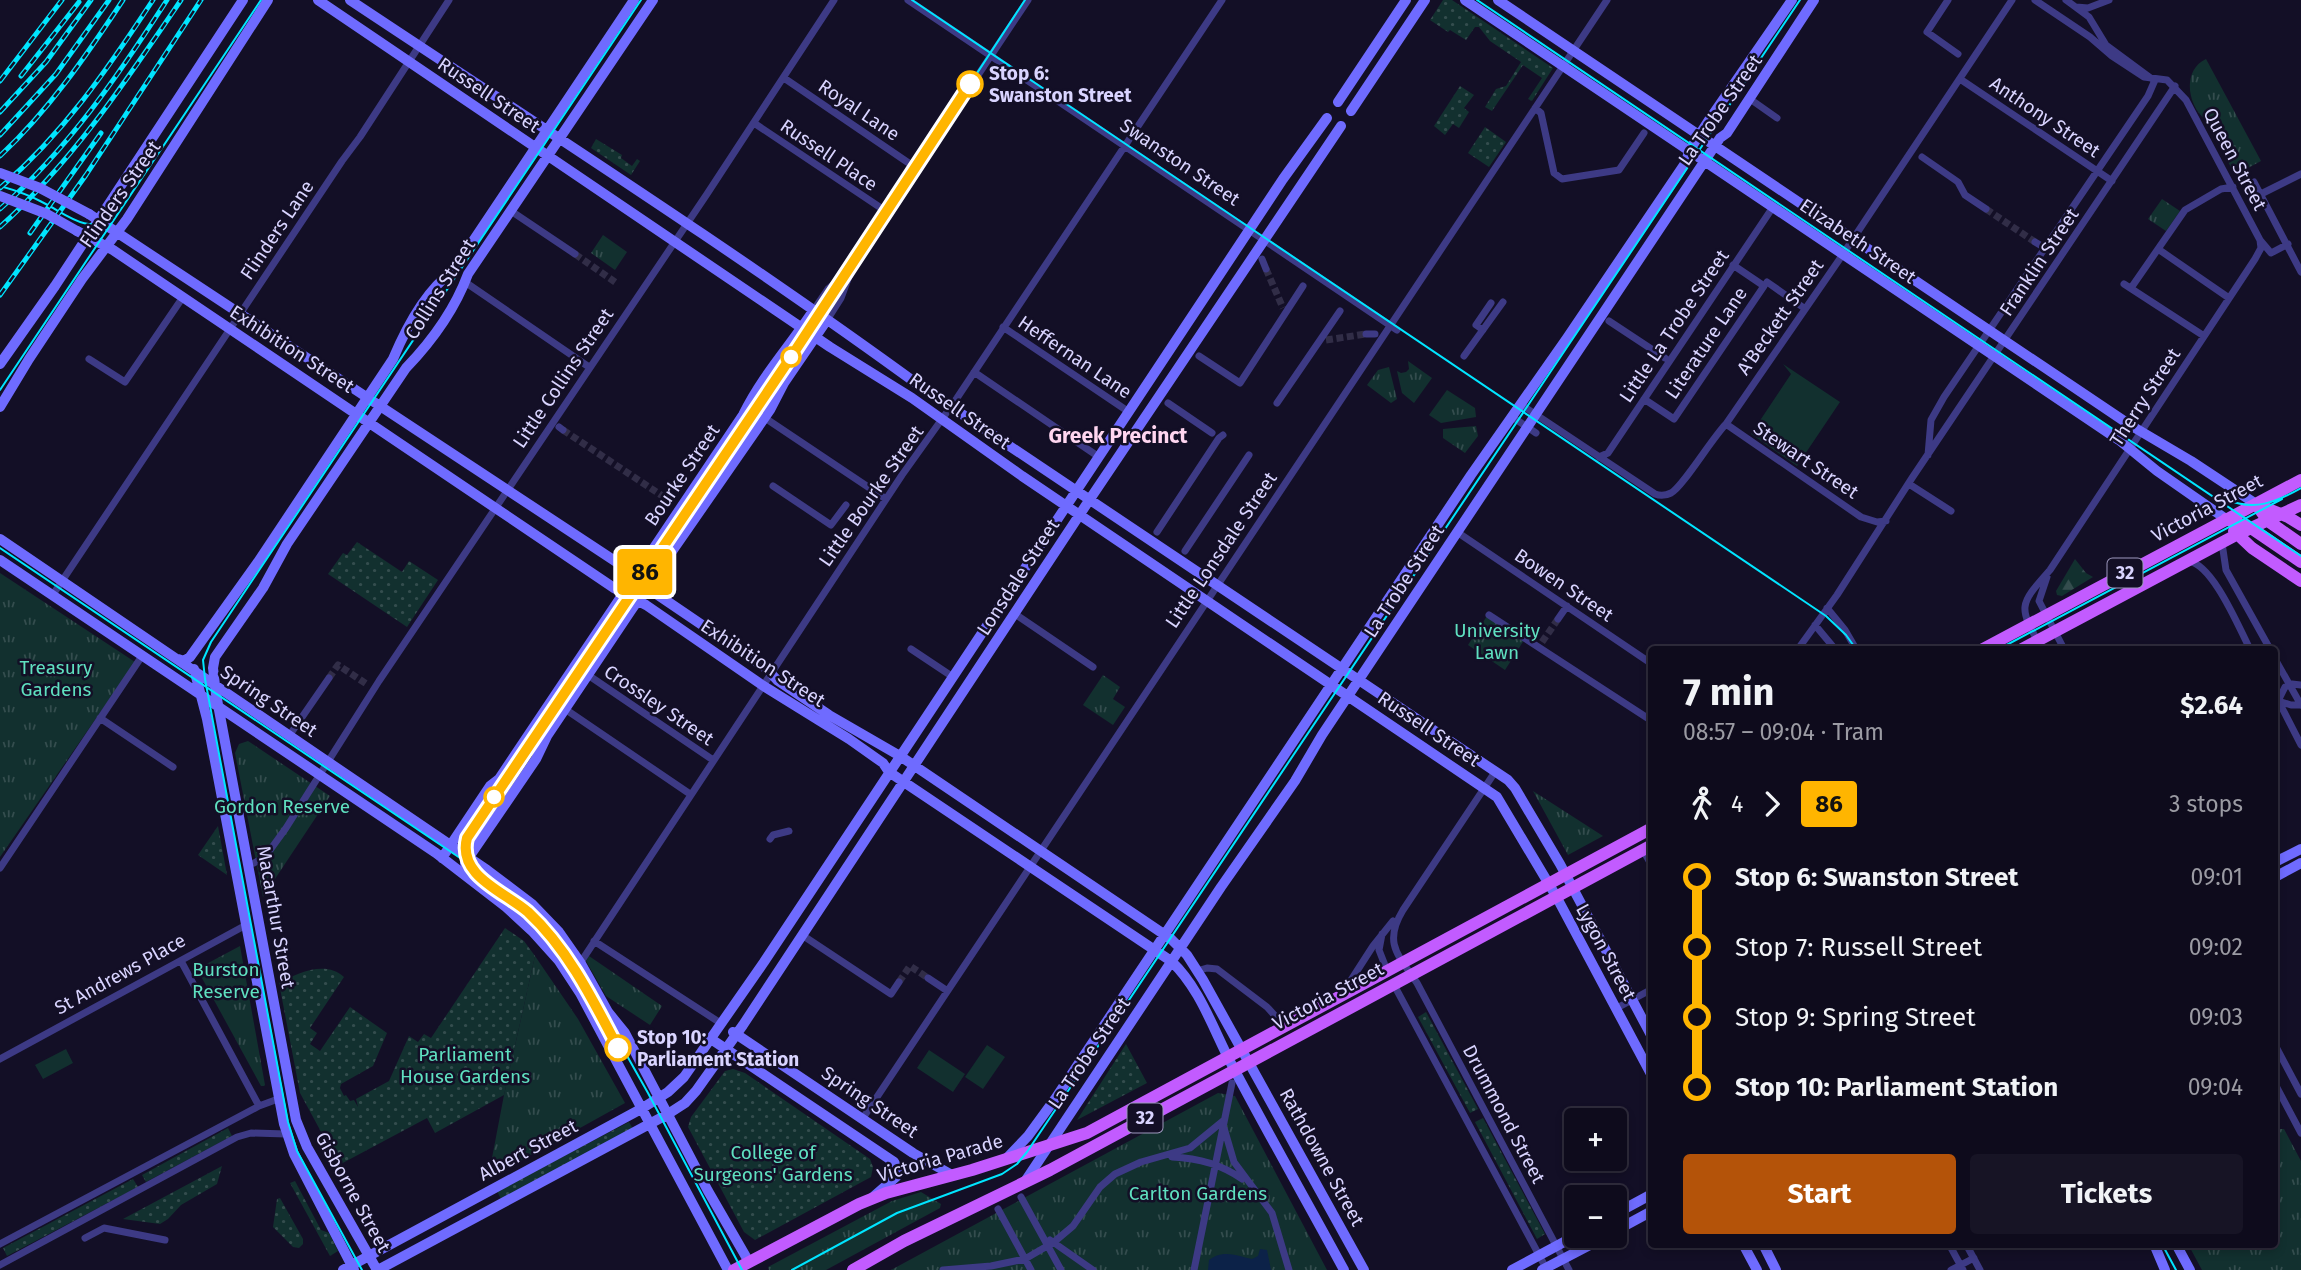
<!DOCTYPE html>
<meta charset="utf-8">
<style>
body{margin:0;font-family:"Fira Sans",sans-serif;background:#171425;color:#f1f3f6;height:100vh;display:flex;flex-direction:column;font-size:26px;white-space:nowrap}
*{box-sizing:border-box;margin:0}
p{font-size:23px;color:#9b9ba3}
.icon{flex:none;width:38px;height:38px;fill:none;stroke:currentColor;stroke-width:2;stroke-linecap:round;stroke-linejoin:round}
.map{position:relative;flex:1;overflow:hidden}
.drawer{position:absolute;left:1648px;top:646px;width:630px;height:602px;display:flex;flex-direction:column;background:#0e0b1c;border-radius:7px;box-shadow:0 4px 10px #0003,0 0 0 2px #2e2b3b}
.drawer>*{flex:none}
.badge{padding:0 14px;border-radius:5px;font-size:24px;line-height:46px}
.buttons{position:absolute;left:1564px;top:1108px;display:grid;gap:14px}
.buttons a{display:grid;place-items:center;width:63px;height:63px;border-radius:7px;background:#0e0b1c;box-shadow:0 4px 10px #0003,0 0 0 2px #2e2b3b;font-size:35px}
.map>.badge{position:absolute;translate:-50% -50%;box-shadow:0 0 0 4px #fff}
.legs{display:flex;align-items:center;gap:10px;height:77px;padding:0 35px;font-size:23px}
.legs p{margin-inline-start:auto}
.headline{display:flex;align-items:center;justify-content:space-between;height:119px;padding:0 35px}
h1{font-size:38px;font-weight:700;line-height:52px}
.cta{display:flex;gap:14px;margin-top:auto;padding:14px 35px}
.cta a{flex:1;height:80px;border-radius:7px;background:#b45309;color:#fff;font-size:28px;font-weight:700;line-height:80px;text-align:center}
.cta a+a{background:#171425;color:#f1f3f6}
ul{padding:0 35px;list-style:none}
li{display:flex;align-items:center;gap:24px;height:70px;font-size:26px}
li i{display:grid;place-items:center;width:10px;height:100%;margin:0 9px;background:currentColor}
li i::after{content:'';width:18px;height:18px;margin:-9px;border:5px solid;border-radius:50%;background:#0e0b1c}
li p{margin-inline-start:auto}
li:first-child i{background:linear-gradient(#0000 50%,currentColor 0)}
li:last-child i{background:linear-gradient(currentColor 50%,#0000 0)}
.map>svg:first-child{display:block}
.grass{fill:url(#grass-dots)}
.forest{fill:url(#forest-firs)}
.park{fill:url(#park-tufts)}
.pitch{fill:#12302f}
.water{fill:#0c2248}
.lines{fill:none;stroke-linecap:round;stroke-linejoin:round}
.street-tunnel{stroke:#312d47;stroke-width:7;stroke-dasharray:7 3.5;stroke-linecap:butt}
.street{stroke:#3d3a85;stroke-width:7}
.secondary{stroke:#6f6bff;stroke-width:10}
.primary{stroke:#c25bff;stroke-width:12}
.tram{stroke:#00e5ff;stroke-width:2}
.rail-casing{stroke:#00e5ff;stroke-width:5}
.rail{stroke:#130f26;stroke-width:2.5;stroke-dasharray:8;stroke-linecap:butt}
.secondary-bridge{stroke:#6f6bff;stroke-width:10}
.line-1-casing{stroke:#fff;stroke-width:16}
.line-1{stroke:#ffb500;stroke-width:10}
.stop-1-dot{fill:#fff;stroke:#ffb500;stroke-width:3.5}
.labels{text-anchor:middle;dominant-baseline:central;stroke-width:5;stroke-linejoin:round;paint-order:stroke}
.shield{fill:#130f26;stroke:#9e99be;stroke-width:2}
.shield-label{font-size:18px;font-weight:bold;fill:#d9d4ff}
.stop-label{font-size:19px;font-weight:bold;fill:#d9d4ff;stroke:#130f26;text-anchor:start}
.street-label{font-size:19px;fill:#d9d4ff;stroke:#130f26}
.park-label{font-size:19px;fill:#5fe0c0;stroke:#130f26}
.neighbourhood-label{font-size:21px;font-weight:bold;fill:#ffd6f0;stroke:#130f26}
</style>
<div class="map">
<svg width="2301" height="1270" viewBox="0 0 2301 1270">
<defs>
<pattern id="grass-dots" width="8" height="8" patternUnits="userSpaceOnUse" patternTransform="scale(1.75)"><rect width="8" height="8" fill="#12302f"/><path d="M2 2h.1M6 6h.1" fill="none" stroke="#344d4e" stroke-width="1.8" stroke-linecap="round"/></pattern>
<pattern id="forest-firs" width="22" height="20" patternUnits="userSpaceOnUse" patternTransform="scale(1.75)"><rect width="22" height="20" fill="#12302f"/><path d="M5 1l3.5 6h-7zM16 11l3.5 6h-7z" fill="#344d4e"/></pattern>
<pattern id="park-tufts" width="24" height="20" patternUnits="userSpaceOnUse" patternTransform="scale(1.75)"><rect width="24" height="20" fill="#12302f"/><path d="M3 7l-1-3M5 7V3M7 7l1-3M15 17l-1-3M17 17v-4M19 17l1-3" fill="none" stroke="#344d4e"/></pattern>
</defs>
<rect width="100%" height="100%" fill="#130f26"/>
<path class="grass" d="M1443 0H1452L1553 68 1532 101 1528 99 1542 78 1523 65 1492 111 1485 107 1496 89 1506 86 1521 62 1490 41 1479 27H1475L1466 40 1450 30 1448 32 1430 20Z
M1460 86 1474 95 1464 108 1469 112 1459 128 1453 124 1445 135 1434 126Z
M1485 127 1506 142 1489 167 1468 153Z
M596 139 622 155 621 158 632 166 637 159 640 161 631 175 591 148Z
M357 542 402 572 409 561 438 580 407 627 328 574 343 553 347 555Z
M218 826 227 875 198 855Z
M505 928 524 941 535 956 504 1095 435 1133 427 1118 339 1165 300 1093 279 983C297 973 326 960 344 977L310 1028 317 1033 310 1044 320 1051 350 1007 387 1033 373 1066 341 1084 340 1088 344 1096 346 1095 350 1101 354 1100 358 1107 356 1099 389 1081 409 1036 418 1042 424 1034 431 1038Z
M1426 1012 1478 1109 1470 1113 1418 1017Z
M1126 1044 1147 1083 1077 1120Z
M733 1069 745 1073 870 1159 873 1167 871 1177 755 1240 744 1232 688 1127 691 1117 725 1071Z
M1483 1118 1545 1234 1537 1239 1475 1122Z
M629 1122 633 1129 501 1199 497 1191Z
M228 1128 232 1136 146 1182 142 1175Z
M222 1166 217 1184 181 1205 168 1219 160 1224 123 1219Z
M133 1179 138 1187 7 1256 3 1248Z
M295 1181 321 1230 329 1233 338 1251 330 1256 290 1183Z
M280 1198 303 1239V1244L299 1248 293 1247 273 1227 277 1199Z"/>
<path class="forest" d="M2075 559 2086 573 2093 577 2062 596 2057 595 2056 591Z"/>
<path class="park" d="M2206 59 2261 161 2235 175 2206 120C2187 106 2182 70 2206 59Z
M2162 199 2180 211 2166 231 2148 219Z
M603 235 627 252 615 270 591 253Z
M1408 361 1432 378 1414 403 1402 393 1397 371 1401 373 1406 372 1409 369Z
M1389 367 1397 399 1391 403 1367 385 1378 370Z
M1447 390 1475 408 1476 417 1441 423 1429 415Z
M1476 426 1478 436 1465 453 1443 438V429Z
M0 573 135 662 0 857Z
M1489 613 1526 637 1505 670 1468 645Z
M1103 675 1120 687 1113 699 1125 707 1113 725 1083 705Z
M248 741 330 796 263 897 235 753 239 744Z
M1533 791 1603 836 1568 855Z
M240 946 265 1085 264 1086H261L197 969Z
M535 956 578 1019 625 1103 488 1179 504 1095Z
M589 956 662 1006 650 1025 606 996 586 961Z
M1218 1093 1235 1096 1327 1270H891Z
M2275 1124 2278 1129H2284L2301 1161V1270H2202L2188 1244H2275Z
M921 1192 941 1204 940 1208 826 1270H769L768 1267 892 1201Z"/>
<path class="pitch" d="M1783 364 1840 402 1797 466 1751 434 1791 374Z
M987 1045 1005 1057 983 1089 965 1077Z
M66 1049 73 1063 43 1079 35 1065Z
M929 1050 965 1074 953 1092 917 1068Z"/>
<path class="water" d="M1260 1249 1267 1250 1271 1270H1208L1209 1260C1224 1249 1236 1256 1252 1259L1258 1256Z"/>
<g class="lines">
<path class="street-tunnel" d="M1986 209 2035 242
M575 254 618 284
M1266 269 1283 308
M1326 340 1366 334
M563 430 667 499
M1542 642 1558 619
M329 678 338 665 368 685
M899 982 910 966 928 978"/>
<path class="street" d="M908 0 1397 330
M1948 0 1927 32 1958 54
M2035 0 2090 37 2112 56 2144 77 2167 80 2186 100 2260 240 2271 253 2288 244
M2066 0 2089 17 2106 45 2152 79
M2076 7 2088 8 2109 0
M784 78 916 168
M1960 79 2112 181
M1750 99 1777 118
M1535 108 1541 113 1554 173 1562 179 1619 170 1644 133
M754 123 887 212
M1922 157 1958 182 1965 195 1986 209
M2254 182 2301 272
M2261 194 2301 174
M511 211 575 254
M2035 242 2045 248
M2158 249 2229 298
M1262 259 1266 269
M465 282 589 367
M1767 282 1804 308
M2124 284 2204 336
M2131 288 2185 210 2221 189 2233 187
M813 311 828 289 850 270
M827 320 841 298 852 268 887 212 1028 0
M1609 321 1665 358
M1003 327 1129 412
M1483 330 1476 325 1491 303
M1366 334H1375
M1199 356 1240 383 1303 286
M1464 356 1503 302
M89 359 125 382 183 297
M974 372 1099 457
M1644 399 1674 419 1764 286 1733 265
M1168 403 1212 433
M1277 403 1340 311
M1520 404 1655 494C1660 496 1665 496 1671 493 1682 488 1712 438 1726 424L1839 260 2012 0
M1511 416 1536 433
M765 418 886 499
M1726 424 1861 517 1877 522 1886 521
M559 427 563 430
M1928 455 1931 420 1944 397 2148 96 2155 80
M1599 457 1608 453 1773 207
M1909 484 1951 511
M773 486 831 525 846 505
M1157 532 1219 438 1223 435
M1457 532 1652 664
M2222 543 2226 570 2270 649
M1185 551 1249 455
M2188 561C2213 564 2239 628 2250 649
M2047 577 2039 601 2064 649
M52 596 342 161 360 137 449 0
M1827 608 1845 630 1856 649
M1015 614 1093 667
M1489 615 1652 721
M1558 619 1567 606
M1815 625 1835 649
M911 649 953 677
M1798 649 1837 595 1912 478 2175 86
M2042 649C2018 606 2018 606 2050 570L2255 259 2261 248 2260 240
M2275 659 2301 705
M588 675 713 760
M2301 685 2292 684 2285 687 2278 701 2291 705H2301
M2279 702 2301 745
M565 709 690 794
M100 718 173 767
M289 736 329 678
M1495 772 1403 910C1383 943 1398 955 1417 983L1569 1270
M770 839 773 835 789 831
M1643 850 1652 866
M254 863 265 857 286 828 379 681 707 194 834 0
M0 868 142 656
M1382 934 1379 950 1388 973
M802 935 891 994 899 982
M594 941 722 1024
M181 961 259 1106
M1197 971 1207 968 1217 969 1267 1007 1278 1019 1288 1023
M571 977 902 475 957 398 1222 0
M928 978 946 990
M1393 983 1547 1270
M1344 991 1373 946 1393 921
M1617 1008 1652 989
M2275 1045 2301 1094
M0 1059 246 925
M2275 1084 2301 1133
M863 1118 1607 0
M1224 1128 1234 1162 1272 1213 1289 1270
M1172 1157C1198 1158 1221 1164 1242 1179
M1021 1197 1061 1270
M998 1209 1031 1270
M85 1238 104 1228 165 1240
M1050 1240 1093 1270
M0 1244 259 1106 278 1099
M1949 1244 1963 1270
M1966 1244 1980 1270
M0 1265 237 1137 251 1133 286 1134
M943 1270 991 1266 1025 1259 1054 1242 1073 1226 1100 1187 1115 1174 1141 1162 1190 1148 1223 1121
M1194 1270 1232 1083
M1951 1270 1974 1258"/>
<path class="secondary" d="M318 0 830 347 912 398 1022 476 1497 797 1556 896 1652 1076
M350 0C541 127 735 251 920 386L1508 780 1515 788 1560 864 1652 1037
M1465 0 2119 440 2157 471 2226 519
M1498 0 2130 425 2191 461 2256 504
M1338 102 1406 0
M1351 111 1425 0
M89 214 624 567 655 593 767 669 777 680 829 715 900 756 1171 939 1187 955 1203 980 1364 1270
M77 231 113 250 614 588 646 605 762 685 849 739 883 763 889 772 1171 961C1201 989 1214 1032 1233 1067 1269 1135 1307 1202 1344 1270
M0 364 55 286 243 0
M0 407 29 359 82 279 127 219 268 0
M0 539 487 870 532 904 559 932 580 962 608 1012 625 1033 708 1191 749 1262
M0 560 436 853 506 907 532 931 559 961 580 993 728 1270
M178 659 184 661 190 657 258 562 393 359C406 328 425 291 453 271L634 0
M194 669 207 719 284 1124 294 1154 354 1270
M442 858 490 786 499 779 521 746 743 415C762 376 790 346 813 311
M2275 862 2301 849
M465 863 536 759 547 736 632 609 770 410 784 383 827 320
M2275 877 2301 863
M733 1032 913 1153 952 1175
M711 1039 894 1162 898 1169 896 1177 873 1197
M1007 1158 1028 1136 1055 1099 1471 475 1567 338 1686 162 1689 151 1709 120 1792 0
M1024 1183 1221 887 1295 781 1322 735 1720 138 1727 133 1814 0
M1615 1214 1652 1194
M1615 1231 1652 1211
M1743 1244 1757 1270
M1763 1244 1776 1270
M2154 1244 2165 1270
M2176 1244 2190 1270
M343 1270 641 1109 668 1092 684 1077 764 962 1283 179 1327 118
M377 1270 307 1147 296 1120 216 694 213 668 215 657 263 588 287 544 406 368C432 341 455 309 468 274L653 0
M378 1270 668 1114 685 1103 696 1091 743 1025 1090 499 1341 126
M1512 1270 1577 1235
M1542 1270 1607 1236"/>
<path class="primary" d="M2256 504 2268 521 2301 544
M2256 504 2288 517 2301 525
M2226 519 2251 528 2301 562
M2234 531 2252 548 2301 581
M1983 649 2301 480
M2022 649 2236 535 2301 505
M734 1270 859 1204 886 1193 972 1170 1087 1133 1652 828
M853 1270 904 1241 1050 1170 1652 845"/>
<path class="tram" d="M912 0 1826 616 1846 635 1856 649
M1477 0 2301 556
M0 186C14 190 29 195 42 202 65 213 88 236 113 217
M0 390 261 0
M2226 499C2254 512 2276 502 2301 488
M0 548 466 862 529 907 556 936 569 953 648 1093 742 1270
M1999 649 2282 499
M471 868 465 851 470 833 791 357 1025 0
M2162 1244 2176 1270
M362 1270 297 1151 288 1122 205 679 203 660 211 642 641 0
M792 1270 897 1213 1002 1174 1017 1164 1027 1152 1800 0"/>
<defs>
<path id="rail" d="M21 76 79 2
M0 81 62 0
M0 112 46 62 91 0
M0 135 56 74 109 0
M0 156C49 110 86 56 123 0
M0 188C64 133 107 70 153 0
M0 209C68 149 118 76 167 0
M0 227C73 161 126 81 181 0
M30 233 101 133
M0 295 86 175 201 0"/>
</defs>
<use href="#rail" class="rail-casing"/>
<use href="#rail" class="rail"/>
<path class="secondary-bridge" d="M0 173 40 188 89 214
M0 196 47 214 77 231"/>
</g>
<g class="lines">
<defs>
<path id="line-1" d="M618 1048C593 1000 568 949 528 912 505 892 457 876 467 838L791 357 970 84"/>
</defs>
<use href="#line-1" class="line-1-casing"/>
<use href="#line-1" class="line-1"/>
</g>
<g class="stop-1-dot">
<circle cx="970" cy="84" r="12"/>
<circle cx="791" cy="357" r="9"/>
<circle cx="494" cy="797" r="9"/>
<circle cx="618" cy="1048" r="12"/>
</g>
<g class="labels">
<g class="shield">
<rect x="2107.5" y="558.5" width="35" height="29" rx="5"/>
<rect x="1127.5" y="1103.5" width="35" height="29" rx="5"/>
</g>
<g class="shield-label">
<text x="2125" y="573">32</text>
<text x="1145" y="1118">32</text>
</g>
<g class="stop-label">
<text x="989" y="73">Stop 6:<tspan x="989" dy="22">Swanston Street</tspan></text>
<text x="637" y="1037">Stop 10:<tspan x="637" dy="22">Parliament Station</tspan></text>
</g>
<g class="street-label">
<text transform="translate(489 95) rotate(34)">Russell Street</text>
<text transform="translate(859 110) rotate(34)">Royal Lane</text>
<text transform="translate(1720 110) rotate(-55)">La Trobe Street</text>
<text transform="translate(2045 117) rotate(34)">Anthony Street</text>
<text transform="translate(829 155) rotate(34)">Russell Place</text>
<text transform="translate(2235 159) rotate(62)">Queen Street</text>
<text transform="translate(1180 162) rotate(34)">Swanston Street</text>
<text transform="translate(120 194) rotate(-55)">Flinders Street</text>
<text transform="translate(277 230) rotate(-56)">Flinders Lane</text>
<text transform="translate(1858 241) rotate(34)">Elizabeth Street</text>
<text transform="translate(2039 262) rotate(-56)">Franklin Street</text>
<text transform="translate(440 289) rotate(-58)">Collins Street</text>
<text transform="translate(1780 317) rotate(-55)">A'Beckett Street</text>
<text transform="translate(1674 326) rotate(-56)">Little La Trobe Street</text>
<text transform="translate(1706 343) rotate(-56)">Literature Lane</text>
<text transform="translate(292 349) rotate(33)">Exhibition Street</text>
<text transform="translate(1075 357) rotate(34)">Heffernan Lane</text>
<text transform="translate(563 378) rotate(-56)">Little Collins Street</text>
<text transform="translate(2145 397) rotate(-57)">Therry Street</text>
<text transform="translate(960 411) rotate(35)">Russell Street</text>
<text transform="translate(1806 460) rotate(34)">Stewart Street</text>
<text transform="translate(682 475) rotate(-56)">Bourke Street</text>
<text transform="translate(871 496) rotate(-55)">Little Bourke Street</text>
<text transform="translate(2207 508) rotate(-28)">Victoria Street</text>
<text transform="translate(1221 550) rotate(-56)">Little Lonsdale Street</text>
<text transform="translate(1018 577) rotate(-57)">Lonsdale Street</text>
<text transform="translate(1404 581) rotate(-57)">La Trobe Street</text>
<text transform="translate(1564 585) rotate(34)">Bowen Street</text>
<text transform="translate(763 663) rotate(33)">Exhibition Street</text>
<text transform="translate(269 701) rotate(34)">Spring Street</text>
<text transform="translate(659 705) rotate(34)">Crossley Street</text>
<text transform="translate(1429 729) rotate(34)">Russell Street</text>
<text transform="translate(276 917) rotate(80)">Macarthur Street</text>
<text transform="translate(1606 952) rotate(62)">Lygon Street</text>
<text transform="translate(120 974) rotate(-29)">St Andrews Place</text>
<text transform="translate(1328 996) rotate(-28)">Victoria Street</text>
<text transform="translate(1089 1053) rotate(-56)">La Trobe Street</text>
<text transform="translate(870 1102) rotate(34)">Spring Street</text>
<text transform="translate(1504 1114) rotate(62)">Drummond Street</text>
<text transform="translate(528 1150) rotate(-28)">Albert Street</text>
<text transform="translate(1322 1157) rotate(61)">Rathdowne Street</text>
<text transform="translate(940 1158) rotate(-16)">Victoria Parade</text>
<text transform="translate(353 1192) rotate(61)">Gisborne Street</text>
</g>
<g class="park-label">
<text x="1497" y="630">University<tspan x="1497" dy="22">Lawn</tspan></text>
<text x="56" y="667">Treasury<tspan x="56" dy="22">Gardens</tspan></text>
<text x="282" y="806">Gordon Reserve</text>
<text x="226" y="969">Burston<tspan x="226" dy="22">Reserve</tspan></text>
<text x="465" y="1054">Parliament<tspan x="465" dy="22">House Gardens</tspan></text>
<text x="773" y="1152">College of<tspan x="773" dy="22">Surgeons' Gardens</tspan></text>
<text x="1198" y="1193">Carlton Gardens</text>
</g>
<g class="neighbourhood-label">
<text x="1118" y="436">Greek Precinct</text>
</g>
</g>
</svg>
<div class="buttons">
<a>+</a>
<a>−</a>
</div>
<b class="badge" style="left:645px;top:572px;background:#ffb500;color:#111">86</b>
<section class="drawer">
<div class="headline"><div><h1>7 min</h1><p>08:57 – 09:04 · Tram</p></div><b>$2.64</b></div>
<div class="legs"><svg class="icon" aria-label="walk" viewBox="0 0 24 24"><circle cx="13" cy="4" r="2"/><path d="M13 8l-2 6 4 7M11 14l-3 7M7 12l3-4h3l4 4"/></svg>4<svg class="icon" aria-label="forward" viewBox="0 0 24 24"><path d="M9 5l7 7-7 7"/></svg><b class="badge" style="background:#ffb500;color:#111">86</b><p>3 stops</p></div>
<ul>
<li><i style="color:#ffb500"></i><b>Stop 6: Swanston Street</b><p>09:01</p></li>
<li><i style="color:#ffb500"></i><span>Stop 7: Russell Street</span><p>09:02</p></li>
<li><i style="color:#ffb500"></i><span>Stop 9: Spring Street</span><p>09:03</p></li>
<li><i style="color:#ffb500"></i><b>Stop 10: Parliament Station</b><p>09:04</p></li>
</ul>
<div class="cta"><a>Start</a><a>Tickets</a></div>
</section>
</div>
